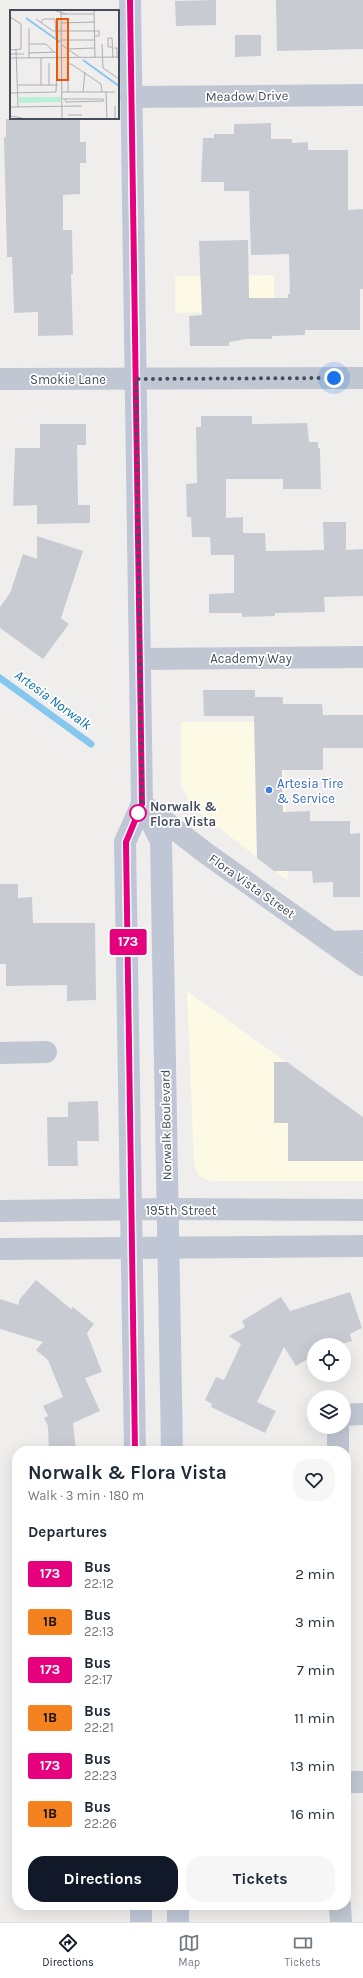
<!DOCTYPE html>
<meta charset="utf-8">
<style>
body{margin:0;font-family:Karla,sans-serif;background:#f6f6f7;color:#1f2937;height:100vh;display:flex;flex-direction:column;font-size:15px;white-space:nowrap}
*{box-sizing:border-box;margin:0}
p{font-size:13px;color:#747a83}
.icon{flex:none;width:22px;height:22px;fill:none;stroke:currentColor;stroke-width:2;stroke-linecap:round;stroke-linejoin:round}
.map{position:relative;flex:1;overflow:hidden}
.sheet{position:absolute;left:12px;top:1446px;width:339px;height:464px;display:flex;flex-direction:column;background:#fff;border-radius:16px;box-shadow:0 4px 16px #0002}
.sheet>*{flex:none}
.badge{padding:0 8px;border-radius:3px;font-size:14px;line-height:26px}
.tools{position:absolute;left:307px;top:1338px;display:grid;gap:8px}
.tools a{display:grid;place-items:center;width:44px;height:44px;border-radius:50%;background:#fff;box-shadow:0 4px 16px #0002;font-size:20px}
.you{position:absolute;width:20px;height:20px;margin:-10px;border:3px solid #fff;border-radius:50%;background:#1a73e8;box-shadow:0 0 0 6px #1a73e833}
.map>.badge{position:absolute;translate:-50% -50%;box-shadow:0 0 0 2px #fff}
h2{padding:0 16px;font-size:15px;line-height:36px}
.round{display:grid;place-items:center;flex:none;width:42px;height:42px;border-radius:16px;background:#f6f6f7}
.summary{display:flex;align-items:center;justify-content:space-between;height:68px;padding:0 16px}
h1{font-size:19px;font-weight:700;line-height:30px}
.button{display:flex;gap:8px;margin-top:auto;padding:8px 16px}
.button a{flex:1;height:46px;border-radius:16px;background:#111827;color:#fff;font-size:16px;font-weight:700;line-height:46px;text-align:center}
.button a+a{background:#f6f6f7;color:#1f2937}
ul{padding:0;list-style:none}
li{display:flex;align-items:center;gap:12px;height:48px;padding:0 16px}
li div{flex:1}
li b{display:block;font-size:15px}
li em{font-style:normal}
li .badge{min-width:44px;font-weight:700;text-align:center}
.tab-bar{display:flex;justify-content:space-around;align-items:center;height:56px;border-top:1px solid #e0e1e3;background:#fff;font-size:11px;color:#747a83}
.tab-bar a{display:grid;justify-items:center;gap:2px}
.tab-bar .on{color:#111827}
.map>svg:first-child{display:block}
.commercial{fill:#fcf9e5}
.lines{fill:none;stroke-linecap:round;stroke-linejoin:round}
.stream{stroke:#86c7ee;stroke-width:7}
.building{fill:#c9cbd3}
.minor{stroke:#c0c7d3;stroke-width:22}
.tertiary{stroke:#c0c7d3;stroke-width:22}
.secondary{stroke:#bfc7d7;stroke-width:22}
.line-casing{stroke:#fff;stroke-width:9}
.line{stroke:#e6007e;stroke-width:6}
.walk{stroke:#454d5b;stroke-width:4;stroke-dasharray:0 7.2}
.shop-dot{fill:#3f7fe0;stroke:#fff;stroke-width:1.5}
.stop-dot{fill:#fff;stroke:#e6007e;stroke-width:2}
.labels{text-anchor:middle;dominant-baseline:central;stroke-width:3.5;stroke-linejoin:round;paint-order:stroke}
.street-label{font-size:13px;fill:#454d5b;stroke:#fff}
.shop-label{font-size:13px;fill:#366cbe;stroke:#fff;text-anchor:start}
.stop-label{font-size:13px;font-weight:bold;fill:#454d5b;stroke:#fff;text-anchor:start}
.water-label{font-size:14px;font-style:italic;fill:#096fab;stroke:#fff}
.inset-river{fill:none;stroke:#86c7ee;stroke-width:2}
.inset-road{fill:none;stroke:#acaeb3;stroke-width:1}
.view{fill:#e8590c;fill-opacity:0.15;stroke:#e8590c;stroke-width:2}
.inset-edge{fill:none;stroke:#454d5b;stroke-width:2}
</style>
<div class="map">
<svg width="363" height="1922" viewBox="0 0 363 1922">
<rect width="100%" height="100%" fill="#f0eeed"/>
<path class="commercial" d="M274 275V311L175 313V276Z
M181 722H283L288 881 192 807 181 785Z
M187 991 363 1117V1181H210L199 1176 194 1164Z"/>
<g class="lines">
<path class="stream" d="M0 678 91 744"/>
</g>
<path class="building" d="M216 0V25L176 26 175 1Z
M276 0H363V49L277 51Z
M235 35H261V56L235 57Z
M6 119H80V142H86V163H80V194L63 195V230H72L73 274H71L73 335 38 336V312L14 313 12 257H7L4 137H6Z
M271 123V139H292V143L308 142V150H348V210L363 209V289H360V330H305V335L272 336V339H247L229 342V346H190L189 316 202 315 199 241 248 240 249 298H288V294H290L289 254 251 255 249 191H224V182H201L203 138H214V134H234V124Z
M201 416H252V424L307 423 309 442H318V448H320L321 489H283V479H226V518L243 517V533H265L266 551 324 550 323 522H346V550L363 549V596L324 597 325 612 275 613V616L242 617V613H209V594L234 593V555H211L210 537H192L191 517H187L186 484 197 483 196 427H201Z
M40 424H86V445H77L78 505H90V523L37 524V505L13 506 15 448H40Z
M37 536 83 551 61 618 69 624 43 659 0 628V607L10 593 23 554 37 559Z
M203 690H255V697H283V704H322L323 715H363V748H323V770H282L283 812 310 811V821H350V834L360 833V897H333V882L313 883 312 871H274L257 858 254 716H204Z
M0 884H18V898L32 897 33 923H95L96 1000 67 1001V985L6 986V964H0Z
M274 1062H287L363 1117V1161H288V1123H274Z
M98 1101 99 1141H77L78 1166H48L47 1117H68V1102Z
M36 1280 71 1309 73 1307 94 1324 87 1333 102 1372 85 1378 100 1411 73 1423 76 1451H49L48 1426 44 1418 48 1416 43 1406 63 1397 48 1360 36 1350 43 1342 0 1329V1299L19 1305V1300Z
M350 1292 362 1328 350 1334 352 1341 338 1345H314V1355L296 1366 284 1347 257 1402 276 1411 265 1433 211 1407 212 1404 205 1400 216 1377 224 1380 241 1344 229 1336 245 1327 242 1321 281 1297 290 1311Z"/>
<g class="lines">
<path class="minor" d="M131 97 363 95
M0 379 363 378
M140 659 363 657
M142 804 207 854 363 965
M331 942 363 941
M0 1053 46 1052
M344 1415 363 1414
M338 1427V1451
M346 1782H363
M340 1905 341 1922"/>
<path class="tertiary" d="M0 1211 168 1209 363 1210
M0 1249 363 1246"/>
<path class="secondary" d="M130 0 142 804 125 842 135 1451
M142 804 161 841 172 1451
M141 1905V1922
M178 1905V1922"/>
</g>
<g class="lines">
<defs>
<path id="line" d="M130 0 142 804 126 842 135 1451"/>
</defs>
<use href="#line" class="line-casing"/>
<use href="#line" class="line"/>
<path class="walk" d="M138 813 136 817 142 804 136 379 334 378"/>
</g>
<circle class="shop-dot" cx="269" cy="790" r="4"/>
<circle class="stop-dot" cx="138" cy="813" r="8"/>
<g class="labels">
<g class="street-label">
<text transform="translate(247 96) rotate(-1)">Meadow Drive</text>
<text x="68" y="379">Smokie Lane</text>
<text x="251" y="658">Academy Way</text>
<text transform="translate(252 886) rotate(35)">Flora Vista Street</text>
<text transform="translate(166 1125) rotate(-91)">Norwalk Boulevard</text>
<text x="181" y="1210">195th Street</text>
</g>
<g class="shop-label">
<text x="277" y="783">Artesia Tire<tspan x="277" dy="15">&amp; Service</tspan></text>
</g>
<g class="stop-label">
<text x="150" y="806">Norwalk &amp;<tspan x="150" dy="15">Flora Vista</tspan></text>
</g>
<g class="water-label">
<text transform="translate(53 700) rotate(36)">Artesia Norwalk</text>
</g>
</g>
<g transform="translate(10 10)">
<rect width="109" height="109" fill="#f0eeed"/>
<path d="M9 87H51V92L9 93Z" fill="#baf0d7"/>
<path class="inset-river" d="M16 8 50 32M73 50 109 76"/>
<path class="inset-road" d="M11 0H35M43 0 56 4M51 0 52 109M84 0 85 48M51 4H84M26 9 43 21H89V26H85M31 13 33 9H45L46 27M51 13 85 12M19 18V48M51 30H85M19 34H36L44 42M92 34 93 58 109 69M52 35 69 47M102 37H98V28H102L103 48M104 38H107V48M6 39 8 97M57 39 85 38M0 40 11 39V14L0 7M19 43 48 42M0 44H14M0 48 109 47M31 48V75M39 53V75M8 75H48M52 82H105M58 82V54H61L91 74 92 82M73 82 75 62M96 82 97 109M0 83 46 82 47 53M53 89H93L94 91 56 92 55 89M105 96V109M0 97 72 96M58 105H72M0 106 12 108"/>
<path class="view" d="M47 9H58V70H47Z"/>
<rect width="109" height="109" class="inset-edge"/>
</g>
</svg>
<div class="tools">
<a><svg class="icon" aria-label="locate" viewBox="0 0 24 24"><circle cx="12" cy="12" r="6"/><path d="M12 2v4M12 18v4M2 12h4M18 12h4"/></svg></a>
<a><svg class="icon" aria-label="layers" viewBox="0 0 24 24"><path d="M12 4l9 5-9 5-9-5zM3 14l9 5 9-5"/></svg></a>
</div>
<div class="you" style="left:334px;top:378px"></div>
<b class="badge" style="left:128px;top:942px;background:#e6007e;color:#fff">173</b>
<section class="sheet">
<div class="summary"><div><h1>Norwalk &amp; Flora Vista</h1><p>Walk · 3 min · 180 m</p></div><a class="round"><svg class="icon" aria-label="heart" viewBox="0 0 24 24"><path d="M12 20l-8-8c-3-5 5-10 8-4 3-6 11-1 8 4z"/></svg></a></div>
<h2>Departures</h2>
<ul>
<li><span class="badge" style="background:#e6007e;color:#fff">173</span><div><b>Bus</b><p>22:12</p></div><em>2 min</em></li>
<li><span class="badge" style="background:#f58220;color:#111">1B</span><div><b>Bus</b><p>22:13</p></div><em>3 min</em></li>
<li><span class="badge" style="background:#e6007e;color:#fff">173</span><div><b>Bus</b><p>22:17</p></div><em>7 min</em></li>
<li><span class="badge" style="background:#f58220;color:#111">1B</span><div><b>Bus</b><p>22:21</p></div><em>11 min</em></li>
<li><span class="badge" style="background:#e6007e;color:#fff">173</span><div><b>Bus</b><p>22:23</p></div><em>13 min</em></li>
<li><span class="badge" style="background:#f58220;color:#111">1B</span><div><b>Bus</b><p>22:26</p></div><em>16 min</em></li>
</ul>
<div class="button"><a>Directions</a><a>Tickets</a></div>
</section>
</div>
<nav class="tab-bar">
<a class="on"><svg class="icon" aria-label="directions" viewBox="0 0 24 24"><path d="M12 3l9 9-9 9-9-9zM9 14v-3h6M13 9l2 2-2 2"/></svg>Directions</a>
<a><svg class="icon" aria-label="map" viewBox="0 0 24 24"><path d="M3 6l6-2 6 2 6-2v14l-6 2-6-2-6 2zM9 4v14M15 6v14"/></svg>Map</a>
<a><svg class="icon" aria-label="tickets" viewBox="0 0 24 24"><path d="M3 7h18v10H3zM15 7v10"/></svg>Tickets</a>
</nav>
